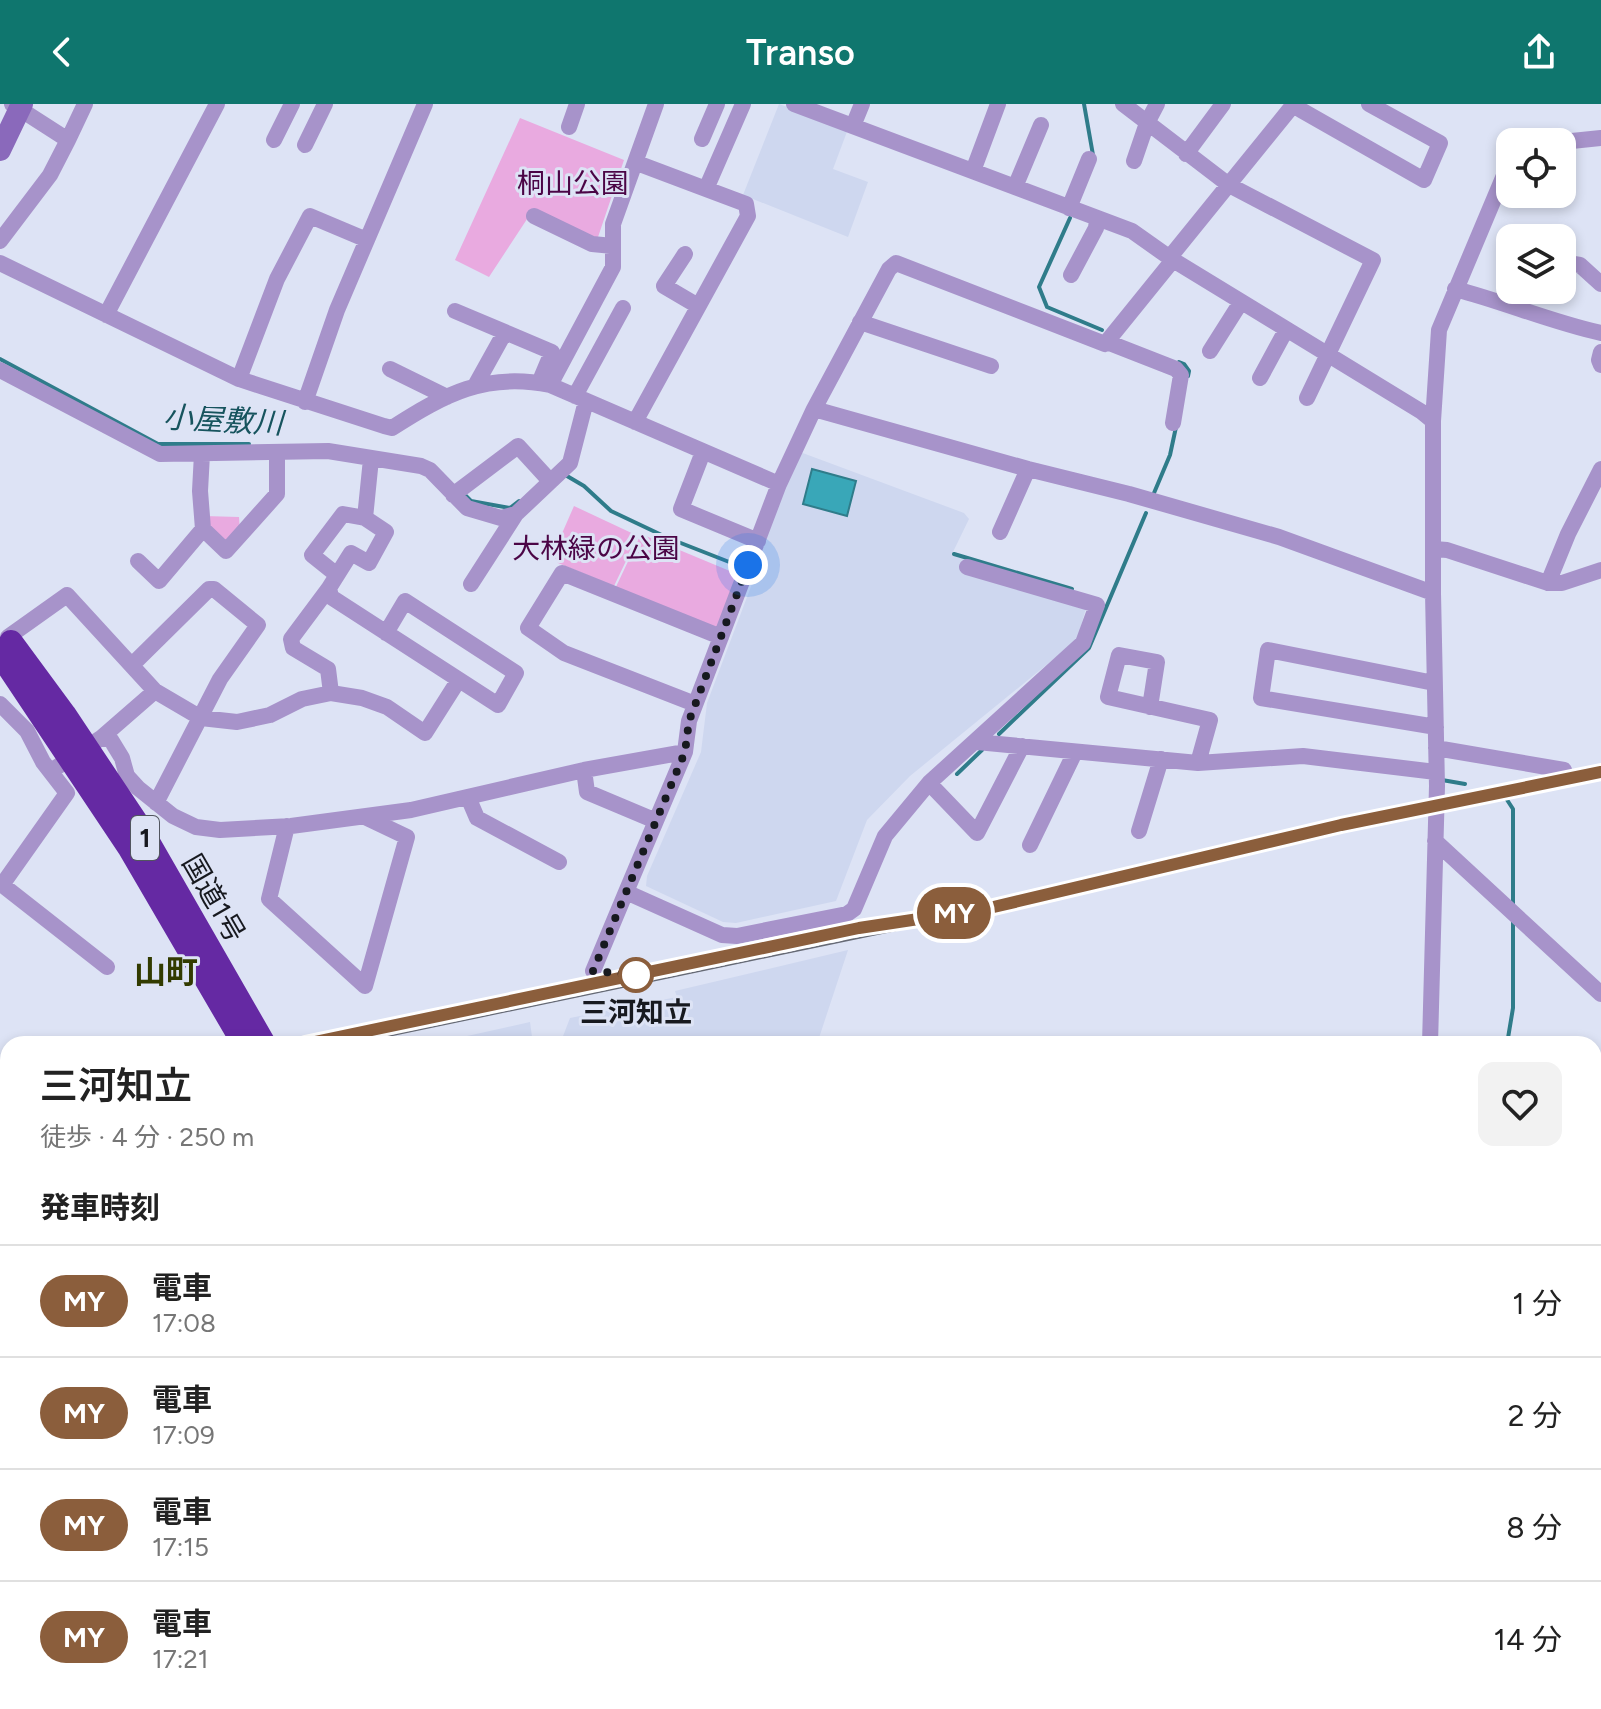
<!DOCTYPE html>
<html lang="ja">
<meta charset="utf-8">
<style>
body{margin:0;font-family:Figtree,"Noto Sans JP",sans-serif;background:#f2f2f2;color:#222;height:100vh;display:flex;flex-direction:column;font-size:30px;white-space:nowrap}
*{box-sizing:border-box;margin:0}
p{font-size:26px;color:#767676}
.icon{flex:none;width:44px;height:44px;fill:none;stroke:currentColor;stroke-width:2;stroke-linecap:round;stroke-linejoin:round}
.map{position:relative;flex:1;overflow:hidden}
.panel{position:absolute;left:0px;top:932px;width:1602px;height:674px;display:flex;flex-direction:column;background:#fff;border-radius:24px 24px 0 0;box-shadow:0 4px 12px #0003}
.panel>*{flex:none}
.badge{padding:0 16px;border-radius:26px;font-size:28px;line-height:52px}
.buttons{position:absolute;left:1496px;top:24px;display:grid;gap:16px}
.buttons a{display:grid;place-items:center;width:80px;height:80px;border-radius:16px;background:#fff;box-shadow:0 4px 12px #0003;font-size:40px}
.you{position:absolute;width:40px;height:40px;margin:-20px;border:6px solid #fff;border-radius:50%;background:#1a73e8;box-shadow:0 0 0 12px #1a73e833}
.map>.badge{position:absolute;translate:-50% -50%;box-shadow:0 0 0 4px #fff}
h2{padding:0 40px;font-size:30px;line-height:72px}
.round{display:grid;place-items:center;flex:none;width:84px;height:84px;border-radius:16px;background:#f2f2f2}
.summary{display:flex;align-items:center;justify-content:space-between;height:136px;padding:0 40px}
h1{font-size:38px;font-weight:600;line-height:60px}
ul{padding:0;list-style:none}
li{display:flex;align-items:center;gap:24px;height:112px;padding:0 40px;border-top:2px solid #e0e0e0}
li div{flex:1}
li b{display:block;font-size:30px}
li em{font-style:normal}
li .badge{min-width:88px;font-weight:700;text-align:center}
header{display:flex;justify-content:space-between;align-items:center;height:104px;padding:0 40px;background:#0f766e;color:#fff;font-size:36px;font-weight:600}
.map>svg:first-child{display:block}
.built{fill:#ced7ef}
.green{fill:#e9aae0}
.water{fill:#39a7b8;stroke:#2f7c8a;stroke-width:2}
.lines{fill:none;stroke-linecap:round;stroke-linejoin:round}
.stream{stroke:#2f7c8a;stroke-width:4}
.street{stroke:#a793ca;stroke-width:16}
.secondary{stroke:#8a69bb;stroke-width:22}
.highway{stroke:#6529a3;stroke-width:24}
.rail-casing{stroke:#666a75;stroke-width:7}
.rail{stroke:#dde3f5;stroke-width:4;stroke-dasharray:12;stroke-linecap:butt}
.highway-bridge{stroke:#6529a3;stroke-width:24}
.line-casing{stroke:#fff;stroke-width:18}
.line{stroke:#8b5e3c;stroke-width:12}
.walk{stroke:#17191f;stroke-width:8;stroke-dasharray:0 14.4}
.stop-dot{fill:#fff;stroke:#8b5e3c;stroke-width:4}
.labels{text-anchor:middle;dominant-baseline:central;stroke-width:6;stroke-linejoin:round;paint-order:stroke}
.shield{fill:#dde3f5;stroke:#52565f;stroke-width:2}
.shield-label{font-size:26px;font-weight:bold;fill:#17191f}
.park-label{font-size:28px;fill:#4b0546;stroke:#dde3f5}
.street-label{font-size:28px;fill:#17191f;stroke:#dde3f5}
.stop-label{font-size:28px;font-weight:bold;fill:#17191f;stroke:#dde3f5}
.water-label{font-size:30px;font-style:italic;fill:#17545e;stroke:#dde3f5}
.quarter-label{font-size:32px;font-weight:bold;fill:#323b00;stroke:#dde3f5}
</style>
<header><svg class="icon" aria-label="back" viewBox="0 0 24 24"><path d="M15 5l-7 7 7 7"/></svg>Transo<svg class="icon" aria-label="share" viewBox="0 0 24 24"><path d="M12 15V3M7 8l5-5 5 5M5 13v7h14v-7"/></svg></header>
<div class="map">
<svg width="1601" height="1605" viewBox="0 0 1601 1605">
<rect width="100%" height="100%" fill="#dde3f5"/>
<path class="built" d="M779 0 848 25 833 65 868 78 848 133 743 91Z
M800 348 964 409 969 415 952 450 967 455V467L1086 504 1077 536 910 672 867 716 836 797 736 819 723 818 646 782 647 772 701 648 707 599 758 464 754 461Z
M848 846 817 940H560L570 914 677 893 675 887Z
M530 918 533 940H431Z"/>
<path class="green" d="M520 14 624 56 597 136 533 106 489 173 455 156Z
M574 402 638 432 614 482 558 459 553 450Z
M204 412 239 413 240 429 226 443 205 422Z
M641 430 737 470 717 528 614 487Z"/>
<path class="water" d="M812 365 856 377 847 412 803 400Z"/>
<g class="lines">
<path class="stream" d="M1084 0 1093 51
M1070 114 1039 183 1047 203 1102 226
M0 255 158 340H249
M1179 258 1184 260 1189 267 1188 272
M567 372 584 382 611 407 668 434 742 463
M1154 389 1170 351 1176 323
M466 392 471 397 510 404 519 397
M954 450 1072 485
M999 630 1089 544 1146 409
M957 670 982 646
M1442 676 1465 680
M1500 685 1513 705V801
M1507 940 1513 904V817"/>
<path class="street" d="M12 0 68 36 85 0
M794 0 1132 127 1173 156 1422 308 1433 317
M1123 0 1229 81 1373 156 1307 294
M1297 0 1301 6 1424 76 1440 39 1369 0
M853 22 862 0
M569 23 577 0
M702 35 717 0
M274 36 292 0
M1562 38 1601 34
M305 41 325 0
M1186 50 1223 0
M1134 57 1147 19 1157 0
M637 59 706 85 743 0
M973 67 998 0
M1015 83 1041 21
M1069 104 1089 55
M534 112 592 140 613 142
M0 137 50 71 68 36
M685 150 664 182 698 202
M1170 153 1294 0
M1562 158 1580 161 1601 180
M0 159 239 275 384 322 392 324C445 290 486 268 550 281L779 380
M1071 171 1096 124 1097 115
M1455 185C1505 198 1551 218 1601 229
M455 207 552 248 539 279
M106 211 217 0
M860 218 991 262
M1107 238 1176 265 1181 271 1173 319
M1210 247 1241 198
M1601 248 1599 256 1601 261
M390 265 447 293
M0 266 160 350 328 347 421 362 430 366 467 404 501 414 516 410 570 359 586 297
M1260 274 1286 226
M239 275 277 175 310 112 367 136
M550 281 613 163V120L656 0
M475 282 505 228
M575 292 623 204
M305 298 337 206 425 0
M814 305 1028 365 1129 390 1279 433 1433 489
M635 318 748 112 746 100 706 85
M703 348 681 405 758 437
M202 350 200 387 203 425 226 447 277 390V348
M453 391 518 342 550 377
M1000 428 1028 365
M1434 445 1447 446 1548 479H1562L1601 466
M138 457 159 477 203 425
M967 463 1097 501 1083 539 929 679 885 732 854 805 847 810 737 832 722 831 626 788 685 648 689 617 779 380 814 305 889 165 896 159 1105 240 1173 156
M337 471 312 451 343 410 365 414
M1548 479 1568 430 1601 365
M471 480 516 410
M329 484 331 493 498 601 516 569 405 497 386 529
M8 533 67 491 155 587 201 614 237 618 270 611 302 595 331 589 362 594 387 603 425 629 458 577
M132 561 209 485H214L258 521 220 575 156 699
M1434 579 1268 546 1261 594 1436 623
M331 589 328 565 293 544 291 535 329 484 351 449 369 459 386 428 365 414 371 355
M0 600 27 627 43 658 67 689 2 781
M695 600 564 549 528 524 562 469 721 533
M1150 603 1157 558 1119 551 1108 593 1210 616 1198 659
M101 634 155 587
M977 638 1198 659 1303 652 1436 668
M1436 644 1564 666
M584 666 587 688 656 717
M51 667 101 634 111 636 122 654 127 672 138 684 173 712 196 723 220 726 291 722 411 706 584 666 685 648
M929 679 977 729 1022 642
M468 693 477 714 559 758
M287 722 269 795 365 882 407 733 365 713
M1139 727 1161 655
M1435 737 1601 890
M1030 741 1075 648
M0 779 107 863
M593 867 626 788
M1430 940 1437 682 1433 489V317L1439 226 1510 57
M0 1292H2
M0 1364H8
M1594 1391 1601 1379
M0 1587 8 1584
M298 1598 299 1605
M521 1605 525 1598"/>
<path class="secondary" d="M0 46 22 0
M1594 979 1601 977
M0 983 8 988
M0 1067 8 1071
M0 1432 8 1450
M1594 1591 1601 1593
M75 1598 78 1605
M586 1598 598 1605
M0 1601 9 1598"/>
<path class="highway" d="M1594 1409 1601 1398
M1594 1435 1601 1424
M1594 1461 1601 1450
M1594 1494 1601 1484
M1594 1522 1601 1511
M966 1598 978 1605
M1001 1598 1014 1605
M1532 1605 1539 1598"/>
<defs>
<path id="rail" d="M304 940 346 931
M337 940 985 805 1341 721 1601 668
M0 1011 8 1009
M0 1344H8
M637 1598 649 1605"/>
</defs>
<use href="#rail" class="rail-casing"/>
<use href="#rail" class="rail"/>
<path class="highway-bridge" d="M11 538 64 610 140 724 264 940
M0 550 129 743 244 940
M1494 1605 1497 1598"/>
</g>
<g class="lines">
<defs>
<path id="line" d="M305 940 859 824 985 805 1341 721 1601 668"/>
</defs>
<use href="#line" class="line-casing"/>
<use href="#line" class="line"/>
<path class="walk" d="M636 871 593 867 685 648 689 617 748 461"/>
</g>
<circle class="stop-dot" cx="636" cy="871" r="16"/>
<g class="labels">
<rect class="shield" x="131" y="712" width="28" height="44" rx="6"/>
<g class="shield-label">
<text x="145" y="734">1</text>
</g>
<g class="park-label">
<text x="573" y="79">桐山公園</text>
<text x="596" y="444">大林緑の公園</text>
</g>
<g class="street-label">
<text transform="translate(214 794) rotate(60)">国道1号</text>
</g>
<g class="stop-label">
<text x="636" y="908">三河知立</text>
</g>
<g class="water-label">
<text transform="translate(223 316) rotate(3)">小屋敷川</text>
</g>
<g class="quarter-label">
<text x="166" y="868">山町</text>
</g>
</g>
</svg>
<div class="buttons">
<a><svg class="icon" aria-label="locate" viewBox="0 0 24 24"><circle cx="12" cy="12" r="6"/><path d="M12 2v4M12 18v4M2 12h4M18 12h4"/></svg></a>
<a><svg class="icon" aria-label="layers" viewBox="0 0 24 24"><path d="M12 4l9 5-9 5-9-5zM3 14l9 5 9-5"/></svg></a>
</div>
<div class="you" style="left:748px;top:461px"></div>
<b class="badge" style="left:954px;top:809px;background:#8b5e3c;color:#fff">MY</b>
<section class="panel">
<div class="summary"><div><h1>三河知立</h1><p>徒歩 · 4 分 · 250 m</p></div><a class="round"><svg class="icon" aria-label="heart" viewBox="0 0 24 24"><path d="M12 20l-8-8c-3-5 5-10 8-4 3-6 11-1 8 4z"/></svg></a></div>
<h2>発車時刻</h2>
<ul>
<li><span class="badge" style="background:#8b5e3c;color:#fff">MY</span><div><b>電車</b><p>17:08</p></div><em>1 分</em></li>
<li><span class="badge" style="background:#8b5e3c;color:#fff">MY</span><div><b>電車</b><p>17:09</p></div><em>2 分</em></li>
<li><span class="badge" style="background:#8b5e3c;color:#fff">MY</span><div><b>電車</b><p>17:15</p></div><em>8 分</em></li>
<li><span class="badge" style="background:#8b5e3c;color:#fff">MY</span><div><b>電車</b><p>17:21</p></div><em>14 分</em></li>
</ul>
</section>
</div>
